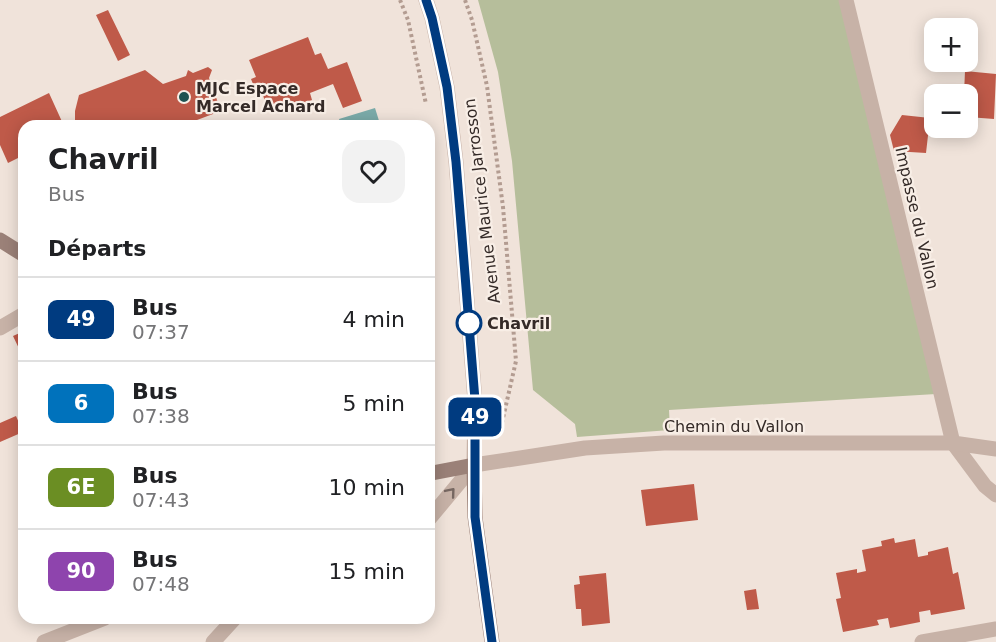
<!DOCTYPE html>
<html lang="fr">
<meta charset="utf-8">
<style>
body{margin:0;font-family:"DejaVu Sans",sans-serif;background:#f2f2f2;color:#202124;height:100vh;display:flex;flex-direction:column;font-size:22px;white-space:nowrap}
*{box-sizing:border-box;margin:0}
p{font-size:20px;color:#757577}
.icon{flex:none;width:33px;height:33px;fill:none;stroke:currentColor;stroke-width:2;stroke-linecap:round;stroke-linejoin:round}
.map{position:relative;flex:1;overflow:hidden}
.sheet{position:absolute;left:18px;top:120px;width:417px;height:504px;display:flex;flex-direction:column;background:#fff;border-radius:18px;box-shadow:0 3px 15px #0003}
.sheet>*{flex:none}
.badge{padding:0 12px;border-radius:9px;font-size:21px;line-height:39px}
.buttons{position:absolute;left:924px;top:18px;display:grid;gap:12px}
.buttons a{display:grid;place-items:center;width:54px;height:54px;border-radius:12px;background:#fff;box-shadow:0 3px 15px #0003;font-size:30px}
.map>.badge{position:absolute;translate:-50% -50%;box-shadow:0 0 0 3px #fff}
h2{padding:0 30px;font-size:22px;line-height:54px}
.round{display:grid;place-items:center;flex:none;width:63px;height:63px;border-radius:18px;background:#f2f2f2}
.summary{display:flex;align-items:center;justify-content:space-between;height:102px;padding:0 30px}
h1{font-size:28px;font-weight:700;line-height:45px}
ul{padding:0;list-style:none}
li{display:flex;align-items:center;gap:18px;height:84px;padding:0 30px;border-top:2px solid #e0e0e0}
li div{flex:1}
li b{display:block;font-size:22px}
li em{font-style:normal}
li .badge{min-width:66px;font-weight:700;text-align:center}
.map>svg:first-child{display:block}
.green{fill:#b6be9b}
.water{fill:#7baba9}
.building{fill:#bf5a49}
.lines{fill:none;stroke-linecap:round;stroke-linejoin:round}
.path{stroke:#b39c91;stroke-width:4;stroke-dasharray:3 3;stroke-linecap:butt}
.service{stroke:#c7b2a7;stroke-width:15}
.minor{stroke:#c7b2a7;stroke-width:15}
.tertiary{stroke:#c7b2a7;stroke-width:15}
.secondary{stroke:#9b8178;stroke-width:15}
.oneway{stroke:#766761}
.line-casing{stroke:#fff;stroke-width:14}
.line{stroke:#003b80;stroke-width:9}
.poi-dot{fill:#1f5351;stroke:#f8eee6;stroke-width:2}
.stop-dot{fill:#fff;stroke:#003b80;stroke-width:3}
.labels{text-anchor:middle;dominant-baseline:central;stroke-width:4.5;stroke-linejoin:round;paint-order:stroke}
.poi-label{font-size:16px;font-weight:bold;fill:#342a27;stroke:#f8eee6;text-anchor:start}
.street-label{font-size:16px;fill:#342a27;stroke:#f8eee6}
.stop-label{font-size:16px;font-weight:bold;fill:#342a27;stroke:#f8eee6;text-anchor:start}
</style>
<div class="map">
<svg width="996" height="642" viewBox="0 0 996 642">
<rect width="100%" height="100%" fill="#f0e3da"/>
<path class="green" d="M478 0H840L936 394 669 410 670 430 577 437 575 424 533 390 512 161 498 72Z"/>
<path class="water" d="M375 108 380 124 374 126H341L339 119Z"/>
<path class="building" d="M108 10 130 55 118 61 96 15Z
M308 37 315 55 321 53 328 69 347 62 362 101 343 108 333 84 310 93 312 100 299 105 298 101 284 107 282 103 267 108 262 92 257 94 251 79 256 77 249 60Z
M208 67 212 70 209 78 221 111 181 126H75V111L79 95 145 70 163 84 186 76 188 70 193 73Z
M965 71 996 74 994 119 968 117V94H964Z
M49 93 64 126H24V155L8 163 0 145V117Z
M902 115 930 118 926 153 894 151 890 135Z
M24 331V359L13 336Z
M16 416 23 432 0 442V423Z
M694 484 698 520 646 526 641 490Z
M894 538 895 543 915 539 918 557 928 555V552L948 547 953 574 958 572 965 609 931 615 930 610 919 612 920 622 890 628 888 618 877 620 879 625 843 632 836 599 841 598 836 573 857 569V573L866 571 862 550 882 546 881 541Z
M606 573 610 623 582 626 581 609H576L574 585 580 584 579 576Z
M756 589 759 609 747 610 744 591Z"/>
<g class="lines">
<path class="path" d="M400 0 408 20 426 104
M465 0 472 20 487 86 503 207 516 361 501 427 495 435"/>
<path class="service" d="M953 443 985 486 996 495
M44 642 105 618
M922 642 996 629"/>
<path class="minor" d="M846 0 953 443
M0 328 24 314
M429 519 474 465 585 448 664 443H953L996 449
M213 642 235 618"/>
<path class="tertiary" d="M426 0 432 18 447 87 456 162 475 401 474 465"/>
<path class="secondary" d="M0 240 24 255
M429 471 432 473 474 465 475 517 492 642"/>
</g>
<defs><path id="oneway-chevron" d="M-2-3.5L2.5 0L-2 3.5" fill="none" stroke-width="1.6" stroke-linecap="round" stroke-linejoin="round" transform="scale(1.5)"/></defs>
<use class="oneway" href="#oneway-chevron" transform="translate(451 492) rotate(-50)"/>
<g class="lines">
<defs>
<path id="line" d="M426 0 432 18 447 87 456 162 475 400V517L492 642"/>
</defs>
<use href="#line" class="line-casing"/>
<use href="#line" class="line"/>
</g>
<circle class="poi-dot" cx="184" cy="97" r="6"/>
<circle class="stop-dot" cx="469" cy="323" r="12"/>
<g class="labels">
<g class="poi-label">
<text x="196" y="88">MJC Espace<tspan x="196" dy="18">Marcel Achard</tspan></text>
</g>
<g class="street-label">
<text transform="translate(482 201) rotate(-97)">Avenue Maurice Jarrosson</text>
<text transform="translate(917 218) rotate(77)">Impasse du Vallon</text>
<text x="734" y="426">Chemin du Vallon</text>
</g>
<g class="stop-label">
<text x="487" y="323">Chavril</text>
</g>
</g>
</svg>
<div class="buttons">
<a>+</a>
<a>−</a>
</div>
<b class="badge" style="left:475px;top:417px;background:#003b80;color:#fff">49</b>
<section class="sheet">
<div class="summary"><div><h1>Chavril</h1><p>Bus</p></div><a class="round"><svg class="icon" aria-label="heart" viewBox="0 0 24 24"><path d="M12 20l-8-8c-3-5 5-10 8-4 3-6 11-1 8 4z"/></svg></a></div>
<h2>Départs</h2>
<ul>
<li><span class="badge" style="background:#003b80;color:#fff">49</span><div><b>Bus</b><p>07:37</p></div><em>4 min</em></li>
<li><span class="badge" style="background:#0072bc;color:#fff">6</span><div><b>Bus</b><p>07:38</p></div><em>5 min</em></li>
<li><span class="badge" style="background:#6b8e23;color:#fff">6E</span><div><b>Bus</b><p>07:43</p></div><em>10 min</em></li>
<li><span class="badge" style="background:#8e44ad;color:#fff">90</span><div><b>Bus</b><p>07:48</p></div><em>15 min</em></li>
</ul>
</section>
</div>
